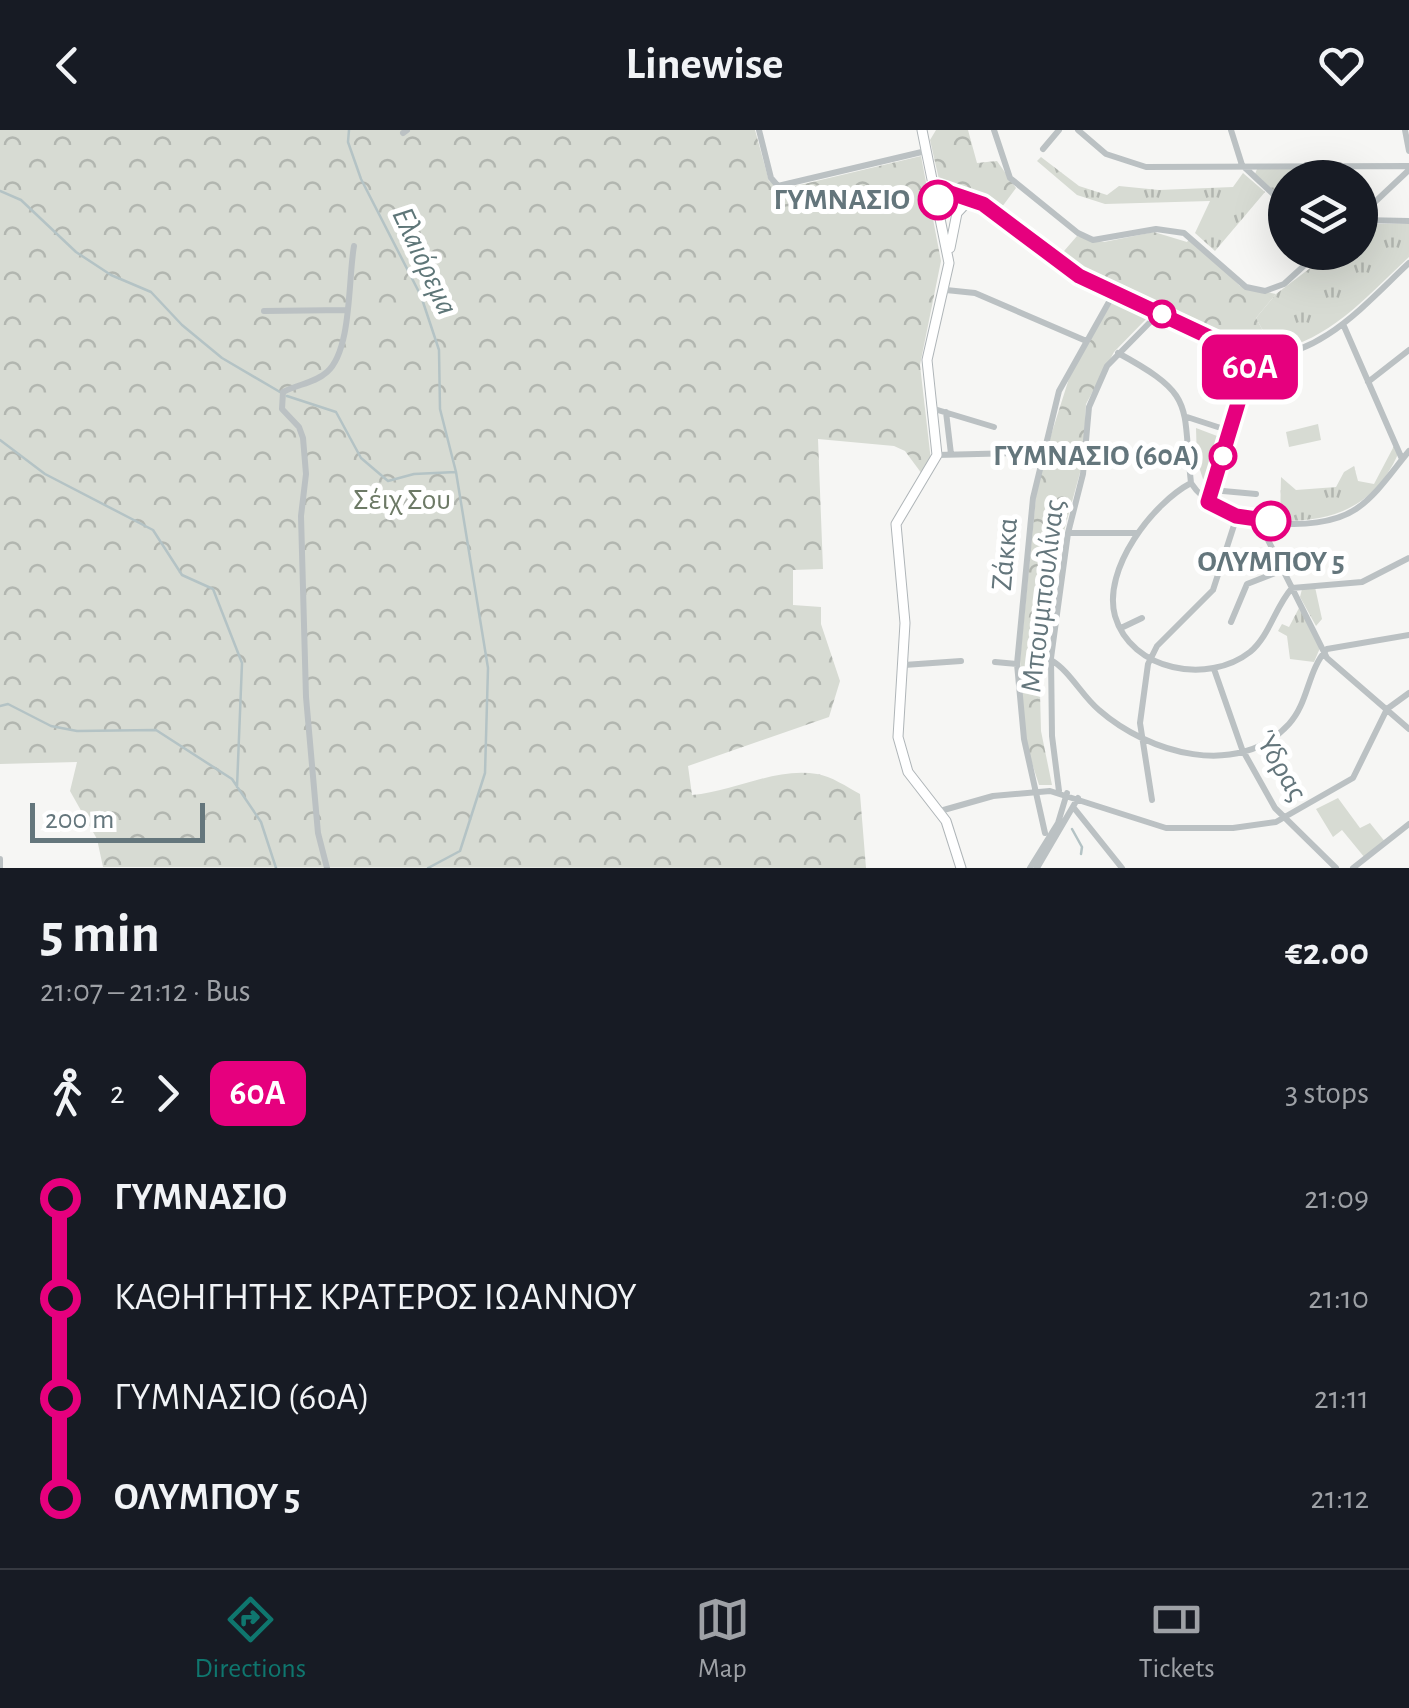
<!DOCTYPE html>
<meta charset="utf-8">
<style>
body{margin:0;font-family:"Alegreya Sans",sans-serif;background:#242831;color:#f1f3f6;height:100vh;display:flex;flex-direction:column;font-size:38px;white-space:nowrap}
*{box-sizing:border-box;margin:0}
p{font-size:32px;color:#9ea1a6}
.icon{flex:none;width:55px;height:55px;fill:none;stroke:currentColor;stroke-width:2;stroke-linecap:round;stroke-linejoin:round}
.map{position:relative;height:738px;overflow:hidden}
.details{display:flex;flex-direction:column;background:#171b24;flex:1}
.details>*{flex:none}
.badge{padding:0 20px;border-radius:15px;font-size:35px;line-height:65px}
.buttons{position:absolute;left:1268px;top:30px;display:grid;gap:20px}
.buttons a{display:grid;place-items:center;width:110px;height:110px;border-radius:50%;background:#171b24;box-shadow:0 10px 40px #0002;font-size:50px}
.scale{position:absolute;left:30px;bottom:25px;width:175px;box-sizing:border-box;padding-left:10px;border:5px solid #64767c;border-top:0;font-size:28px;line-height:35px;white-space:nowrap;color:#64767c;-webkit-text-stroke:8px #fff;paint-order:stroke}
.map>.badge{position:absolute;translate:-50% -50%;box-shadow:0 0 0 5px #fff}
.legs{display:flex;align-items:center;gap:15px;height:110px;padding:0 40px;font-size:32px}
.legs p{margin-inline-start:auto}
.headline{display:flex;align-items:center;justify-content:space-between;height:170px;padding:0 40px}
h1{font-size:55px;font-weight:600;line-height:75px}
ul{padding:0 40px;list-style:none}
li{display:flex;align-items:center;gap:35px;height:100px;font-size:38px}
li i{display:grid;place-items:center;width:15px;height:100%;margin:0 12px;background:currentColor}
li i::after{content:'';width:25px;height:25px;margin:-12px;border:8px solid;border-radius:50%;background:#171b24}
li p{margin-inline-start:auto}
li:first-child i{background:linear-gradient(#0000 50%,currentColor 0)}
li:last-child i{background:linear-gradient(currentColor 50%,#0000 0)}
header{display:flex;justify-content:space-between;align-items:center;height:130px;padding:0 40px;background:#171b24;font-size:45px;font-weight:600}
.menu{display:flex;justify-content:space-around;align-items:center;height:140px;border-top:2px solid #363941;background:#171b24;font-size:28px;color:#9ea1a6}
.menu a{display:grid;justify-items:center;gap:5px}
.menu .current{color:#0f766e}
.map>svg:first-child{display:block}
.grass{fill:url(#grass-tufts)}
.forest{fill:url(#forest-crowns)}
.green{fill:#d7dbd3}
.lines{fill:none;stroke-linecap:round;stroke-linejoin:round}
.stream{stroke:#b4c3c5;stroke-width:2.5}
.major-casing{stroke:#afb5b8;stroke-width:11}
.minor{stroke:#bbc1c3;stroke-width:6}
.major{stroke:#fff;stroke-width:9}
.line-1-casing{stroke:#fff;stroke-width:22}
.line-1{stroke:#e6007e;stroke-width:15}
.stop-1-dot{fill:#fff;stroke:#e6007e;stroke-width:5}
.labels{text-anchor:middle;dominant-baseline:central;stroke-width:10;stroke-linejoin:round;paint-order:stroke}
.stop-label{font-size:30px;font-weight:bold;fill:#64767c;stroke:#fff;text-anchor:end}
.park-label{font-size:30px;fill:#6d7a66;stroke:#fff}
.street-label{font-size:30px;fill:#64767c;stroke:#fff}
.water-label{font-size:32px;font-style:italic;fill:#5e7678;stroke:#fff}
</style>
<header><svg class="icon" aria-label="back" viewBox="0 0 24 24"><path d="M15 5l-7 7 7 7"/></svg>Linewise<svg class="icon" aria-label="heart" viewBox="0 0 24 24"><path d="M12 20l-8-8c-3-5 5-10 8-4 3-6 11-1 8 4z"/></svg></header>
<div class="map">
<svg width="1409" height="738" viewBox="0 0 1409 738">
<defs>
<pattern id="grass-tufts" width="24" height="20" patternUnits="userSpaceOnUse" patternTransform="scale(2.5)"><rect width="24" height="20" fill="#d7dbd3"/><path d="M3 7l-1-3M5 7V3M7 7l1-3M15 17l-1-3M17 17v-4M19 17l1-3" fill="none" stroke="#b2b6b0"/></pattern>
<pattern id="forest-crowns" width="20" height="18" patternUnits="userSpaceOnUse" patternTransform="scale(2.5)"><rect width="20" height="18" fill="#d7dbd3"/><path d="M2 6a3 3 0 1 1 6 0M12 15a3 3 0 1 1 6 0" fill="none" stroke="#b2b6b0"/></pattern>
</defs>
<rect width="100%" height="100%" fill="#f6f6f4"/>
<path class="grass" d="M1041 27 1079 56 1107 65 1119 56 1159 60 1233 57 1243 43 1265 62 1215 121 1195 103 1210 71 1105 74 1077 65 1037 31Z
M1257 39H1304V47L1285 48V71L1255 44Z
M1364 94H1409V127C1371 162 1336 204 1285 218L1262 199 1256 188 1276 164 1330 123 1360 122Z
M1394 316 1398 324C1375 376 1334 392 1280 391L1281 347 1296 360 1336 357 1344 342 1354 336 1358 351 1374 354Z
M1315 457 1322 489 1316 496 1300 467 1302 459Z
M1299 478 1320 518 1314 532 1290 529 1287 506 1278 501 1282 494 1289 497Z
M1338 668 1360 698 1370 693 1386 713 1365 728 1342 700 1333 707 1316 679Z"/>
<path class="forest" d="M0 0H755L769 51 783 59 921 26 941 131 920 235 931 331 922 344 905 321 894 316 818 309 823 439 793 440V475L821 477V494L840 551 829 587 688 636 692 665C734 662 774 637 817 644 831 646 847 657 860 664L866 738 103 737 97 709 70 661 77 632 0 634Z
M936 0H968L977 33 997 31 1016 58 999 81 940 54 930 10Z
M1154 102 1187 112 1191 107 1240 156 1276 164 1256 188 1262 199 1285 218H1251L1094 148 1058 128 1077 106 1104 112Z
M1114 169 1150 185 1114 222 1086 274 1083 332 1064 401 1039 525 1041 601 1052 655H1039L1024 608 1020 529 1038 346 1072 239Z"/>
<path class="green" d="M1318 294 1321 310 1289 317 1286 302Z
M1196 298 1225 309 1211 353 1203 349 1197 331Z"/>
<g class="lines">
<path class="stream" d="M349 0 348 12 361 49 421 166 439 220 440 279 456 342
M0 61 21 70 76 122 111 145 151 162 182 195 222 228 280 262
M287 266 336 282 361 328 388 351 414 344 456 342 488 538 485 643 460 721 428 738
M0 310 45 344 153 400 182 445 213 459 242 533 237 657
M0 576 8 574 51 596 77 601 156 600 232 649 261 692 276 738
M1072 699 1082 717 1081 724"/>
<defs>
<path id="major" d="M922 0 949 133 927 230 937 325 896 394 905 493 898 607 908 642 946 691 961 738
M950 118 957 83 971 68"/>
</defs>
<use href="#major" class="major-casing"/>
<path class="minor" d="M759 0 771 48 778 56 926 21
M994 0 1010 48 1078 103 1093 110 1156 99 1184 103 1246 157 1265 161 1284 154 1319 122
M1078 0 1106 24 1146 37 1409 36
M1231 0 1242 35 1285 75
M1405 0 1409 21
M403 3 407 0
M1043 19 1059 0
M935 58 983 74 1079 146 1252 227C1318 231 1365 174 1409 133
M1360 86 1409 40
M1360 90 1409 91
M946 160 975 163 1084 210
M264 181 346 180
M1343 194 1402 329
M1118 223C1197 266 1182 273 1191 353
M1368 252 1409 220
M931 278 994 297
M946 282 951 324
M1187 287 1230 301
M937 325 1019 323
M1191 353C1153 373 1102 439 1115 486 1131 541 1208 555 1250 522 1270 505 1275 477 1292 458L1362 452 1409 428
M1191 353C1218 396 1316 406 1356 379 1377 365 1393 340 1409 321
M1212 360 1256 364
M1208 372 1252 227
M1258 390 1327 528 1409 599
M1068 403H1136
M1231 492 1247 454 1283 440
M1121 498 1142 488
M1051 530C1070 541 1082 566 1099 580 1148 623 1238 650 1289 594 1309 572 1307 541 1327 519L1409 505
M995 532 1017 534
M904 535 961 531
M1214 539 1242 619 1275 678 1336 738
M1059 661 1052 606 1051 528 1068 403 1083 344 1089 277 1107 236 1159 183
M1152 670 1140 593 1148 534 1157 516 1213 460 1237 386
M1074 678 1122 738
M940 681 993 666 1050 661 1166 698H1233L1276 692 1353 648 1387 579 1409 563
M1045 703 1024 609 1017 534 1033 368 1059 261 1114 163
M0 729V738
M327 738 318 703 306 567 301 386 306 344 303 308 299 297 282 279 283 262C298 254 315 253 327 242 352 220 348 149 354 116
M1030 738 1058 693 1067 663
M1037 738 1078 668
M1353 738 1409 694"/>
<use href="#major" class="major"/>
</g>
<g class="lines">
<defs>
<path id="line-1" d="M938 70 936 58 983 74 1079 146 1252 227 1208 372 1236 386 1271 391"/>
</defs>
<use href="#line-1" class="line-1-casing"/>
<use href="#line-1" class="line-1"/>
</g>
<g class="stop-1-dot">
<circle cx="938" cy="70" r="18"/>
<circle cx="1162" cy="184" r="12"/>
<circle cx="1223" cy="326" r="12"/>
<circle cx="1271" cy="391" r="18"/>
</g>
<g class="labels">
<g class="stop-label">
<text x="910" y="70">ΓΥΜΝΑΣΙΟ</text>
<text x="1200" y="326">ΓΥΜΝΑΣΙΟ (60Α)</text>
<text x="1271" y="432" text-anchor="middle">ΟΛΥΜΠΟΥ 5</text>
</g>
<g class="park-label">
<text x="402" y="370">Σέιχ Σου</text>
</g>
<g class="street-label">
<text transform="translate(1005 424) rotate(-85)">Ζάκκα</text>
<text transform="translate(1043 466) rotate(-83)">Μπουμπουλίνας</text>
<text transform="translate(1281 636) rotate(60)">Ύδρας</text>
</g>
<g class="water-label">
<text transform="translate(425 131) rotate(65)">Ελαιόρεμα</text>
</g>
</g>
</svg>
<div class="buttons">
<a><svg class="icon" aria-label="layers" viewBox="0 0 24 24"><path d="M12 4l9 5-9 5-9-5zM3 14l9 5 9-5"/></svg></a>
</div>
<div class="scale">200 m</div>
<b class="badge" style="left:1250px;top:237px;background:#e6007e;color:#fff">60Α</b>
</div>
<section class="details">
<div class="headline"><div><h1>5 min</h1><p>21:07 – 21:12 · Bus</p></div><b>€2.00</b></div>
<div class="legs"><svg class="icon" aria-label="walk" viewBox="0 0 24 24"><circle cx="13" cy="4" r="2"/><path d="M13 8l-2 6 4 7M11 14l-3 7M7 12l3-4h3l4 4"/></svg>2<svg class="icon" aria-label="forward" viewBox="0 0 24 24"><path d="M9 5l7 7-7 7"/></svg><b class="badge" style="background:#e6007e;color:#fff">60Α</b><p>3 stops</p></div>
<ul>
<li><i style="color:#e6007e"></i><b>ΓΥΜΝΑΣΙΟ</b><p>21:09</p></li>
<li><i style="color:#e6007e"></i><span>ΚΑΘΗΓΗΤΗΣ ΚΡΑΤΕΡΟΣ ΙΩΑΝΝΟΥ</span><p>21:10</p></li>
<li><i style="color:#e6007e"></i><span>ΓΥΜΝΑΣΙΟ (60Α)</span><p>21:11</p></li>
<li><i style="color:#e6007e"></i><b>ΟΛΥΜΠΟΥ 5</b><p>21:12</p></li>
</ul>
</section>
<nav class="menu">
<a class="current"><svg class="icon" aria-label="directions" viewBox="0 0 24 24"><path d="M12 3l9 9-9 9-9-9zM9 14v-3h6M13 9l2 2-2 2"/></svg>Directions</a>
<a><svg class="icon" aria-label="map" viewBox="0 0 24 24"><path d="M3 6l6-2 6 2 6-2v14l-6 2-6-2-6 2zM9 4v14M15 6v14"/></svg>Map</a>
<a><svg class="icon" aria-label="tickets" viewBox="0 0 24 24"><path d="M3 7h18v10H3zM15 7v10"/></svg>Tickets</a>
</nav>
